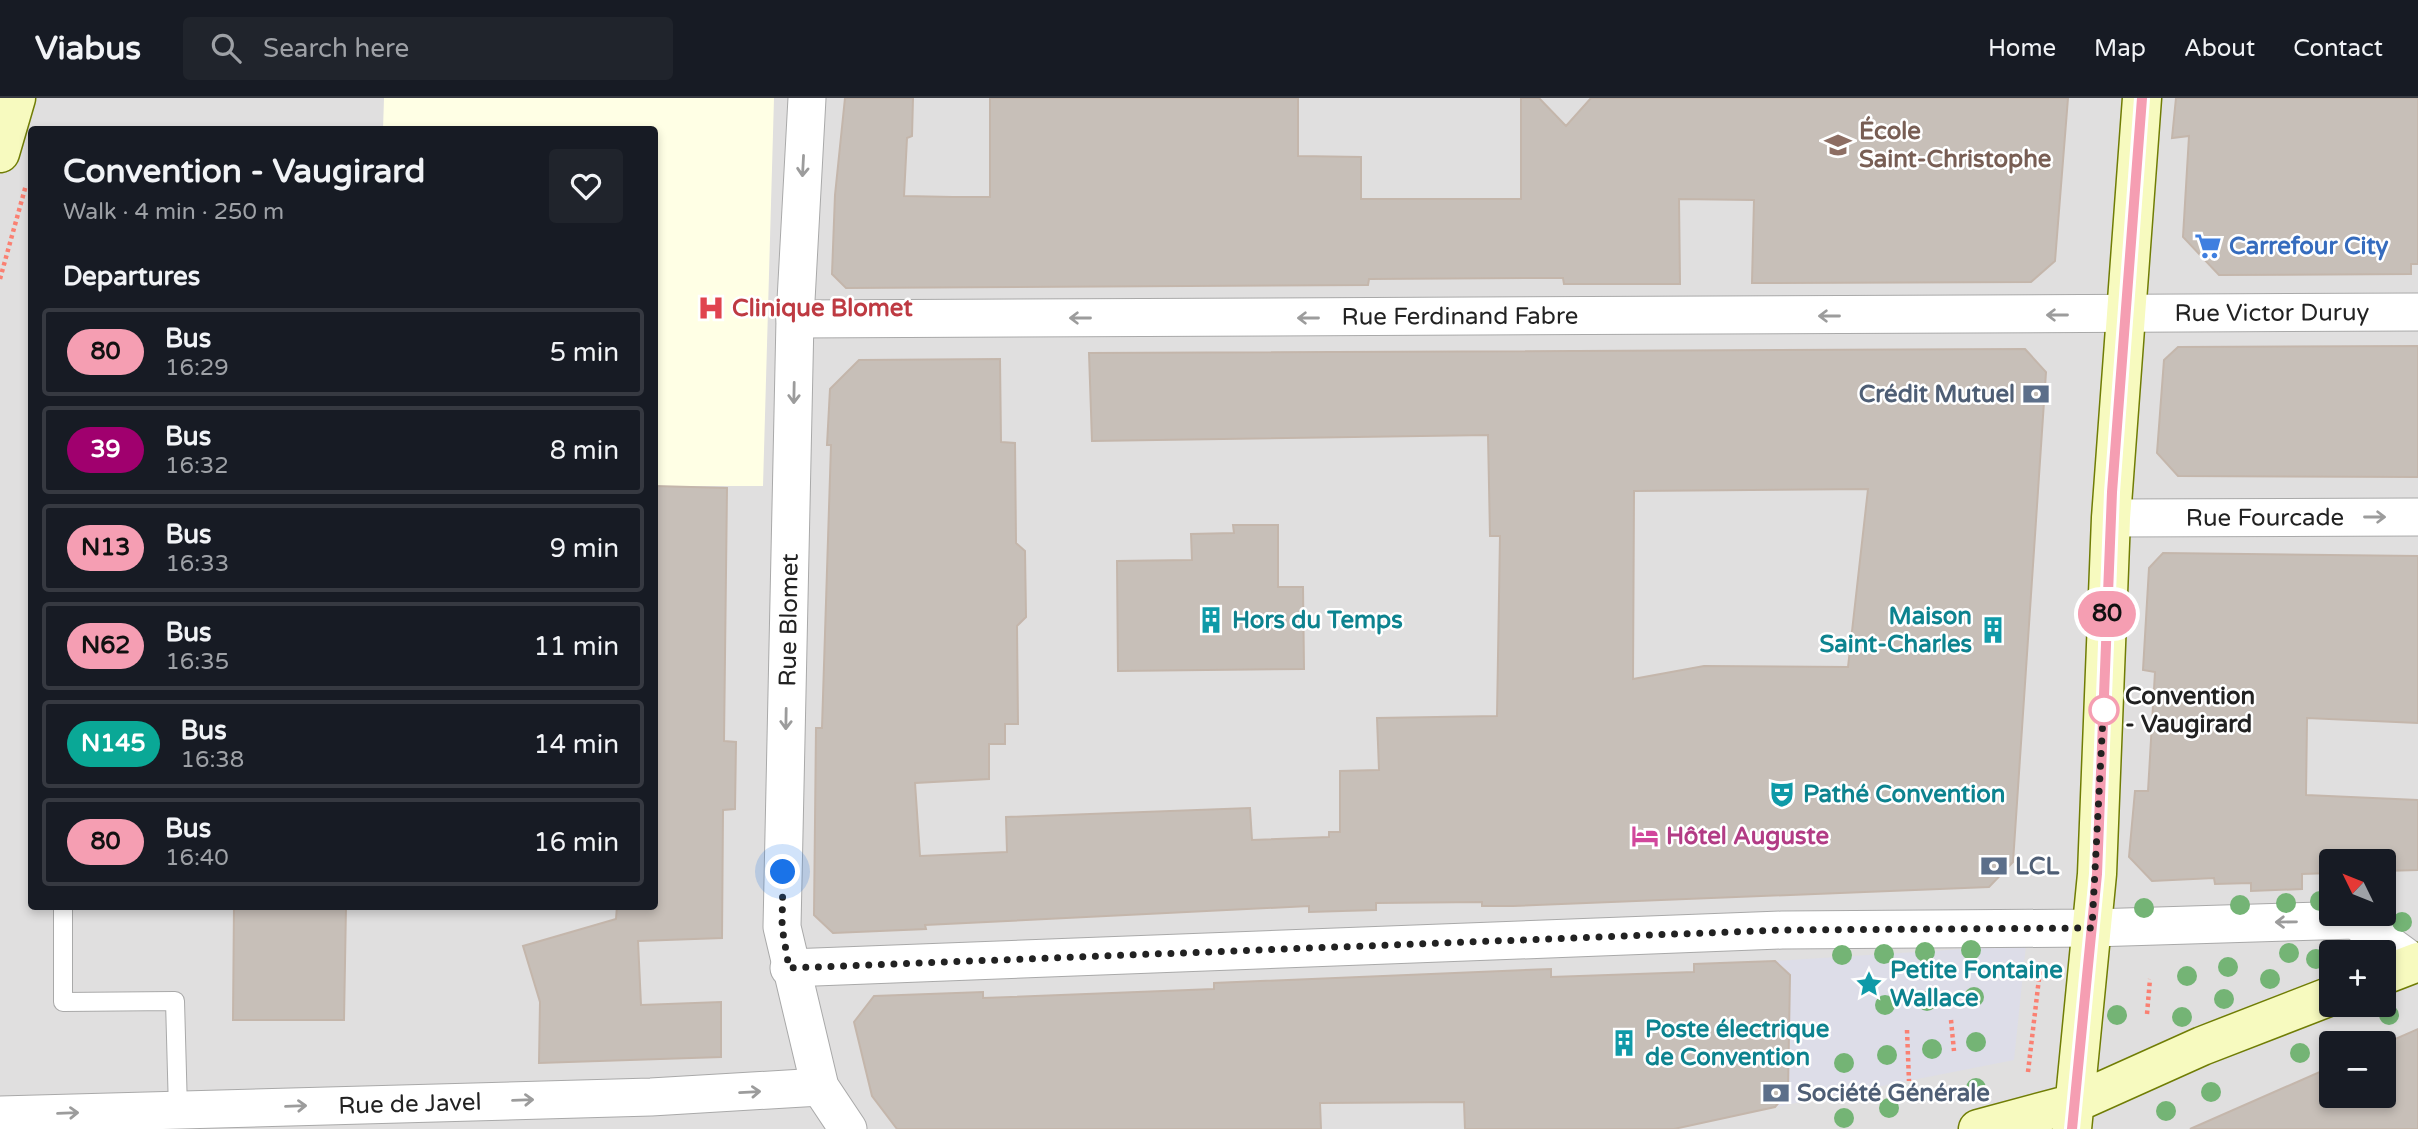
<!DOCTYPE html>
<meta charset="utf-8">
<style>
body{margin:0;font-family:"Varela Round",sans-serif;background:#20242c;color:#f1f3f6;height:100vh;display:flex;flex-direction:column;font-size:26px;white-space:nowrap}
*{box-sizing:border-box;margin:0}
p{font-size:23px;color:#9ea1a6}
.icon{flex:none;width:38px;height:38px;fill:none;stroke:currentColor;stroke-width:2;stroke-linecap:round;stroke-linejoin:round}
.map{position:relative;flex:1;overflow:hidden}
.sheet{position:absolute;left:28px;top:28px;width:630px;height:784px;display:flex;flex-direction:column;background:#171b24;border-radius:7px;box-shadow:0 4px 10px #0003}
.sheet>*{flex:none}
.badge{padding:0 14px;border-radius:23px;font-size:24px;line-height:46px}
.needle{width:46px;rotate:313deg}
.buttons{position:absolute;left:2319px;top:751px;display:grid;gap:14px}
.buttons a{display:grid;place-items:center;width:77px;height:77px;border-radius:7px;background:#171b24;box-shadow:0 4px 10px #0003;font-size:35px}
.you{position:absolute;width:35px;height:35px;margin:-18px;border:5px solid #fff;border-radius:50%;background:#1a73e8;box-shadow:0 0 0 10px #1a73e833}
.map>.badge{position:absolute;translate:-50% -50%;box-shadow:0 0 0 4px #fff}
h2{padding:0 35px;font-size:26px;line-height:63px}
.round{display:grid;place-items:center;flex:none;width:74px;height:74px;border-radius:7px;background:#20242c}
.head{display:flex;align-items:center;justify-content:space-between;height:119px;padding:0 35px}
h1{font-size:33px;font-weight:800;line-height:52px}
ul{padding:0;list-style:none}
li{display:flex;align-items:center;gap:21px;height:88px;margin:0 14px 10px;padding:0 21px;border:4px solid #363941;border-radius:7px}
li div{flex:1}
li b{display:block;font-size:26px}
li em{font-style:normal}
li .badge{min-width:77px;font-weight:700;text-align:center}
header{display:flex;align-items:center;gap:42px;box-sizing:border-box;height:98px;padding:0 35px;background:#171b24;border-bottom:2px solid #363941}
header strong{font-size:33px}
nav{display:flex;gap:38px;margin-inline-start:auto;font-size:24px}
.search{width:490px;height:63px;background:#20242c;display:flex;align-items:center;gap:18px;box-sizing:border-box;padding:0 24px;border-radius:7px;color:#9ea1a6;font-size:26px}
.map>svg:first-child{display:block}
.residential{fill:#e0dfdf;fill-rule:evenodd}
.education{fill:#ffffe5}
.plaza{fill:#dddde8}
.building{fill:#c7bfb8;stroke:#c4b6ab;stroke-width:2;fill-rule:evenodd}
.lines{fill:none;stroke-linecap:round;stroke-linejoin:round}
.service-casing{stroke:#a9a9a9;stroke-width:20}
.minor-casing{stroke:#a9a9a9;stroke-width:39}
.secondary-casing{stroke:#707d05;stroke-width:41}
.path{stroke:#fa8072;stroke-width:4.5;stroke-dasharray:3.5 3.5;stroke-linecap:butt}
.service{stroke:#fff;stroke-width:18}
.minor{stroke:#fff;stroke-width:37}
.secondary{stroke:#f7fabf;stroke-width:38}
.tree{fill:#74b475}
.oneway{stroke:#9c9c9c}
.line-casing{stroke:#fff;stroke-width:16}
.line{stroke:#f59eb2;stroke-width:10}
.walk{stroke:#222;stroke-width:7;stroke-dasharray:0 12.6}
.stop-dot{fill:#fff;stroke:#f59eb2;stroke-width:3.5}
.labels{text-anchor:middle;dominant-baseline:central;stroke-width:5;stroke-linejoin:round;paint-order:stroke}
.education-label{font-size:24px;font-weight:bold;fill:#785e54;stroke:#fff;text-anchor:start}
.shop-label{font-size:24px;font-weight:bold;fill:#366cbe;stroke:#fff;text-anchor:start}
.health-label{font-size:24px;font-weight:bold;fill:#be3a42;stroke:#fff;text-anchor:start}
.street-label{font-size:24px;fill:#222;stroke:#fff}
.service-label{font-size:24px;font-weight:bold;fill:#4e5e75;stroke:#fff;text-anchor:start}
.culture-label{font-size:24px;font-weight:bold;fill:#0d838f;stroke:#fff;text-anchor:start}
.stop-label{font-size:24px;font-weight:bold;fill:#222;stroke:#fff;text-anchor:start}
.hotel-label{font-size:24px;font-weight:bold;fill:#b23c85;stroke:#fff;text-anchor:start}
</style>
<header>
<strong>Viabus</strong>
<div class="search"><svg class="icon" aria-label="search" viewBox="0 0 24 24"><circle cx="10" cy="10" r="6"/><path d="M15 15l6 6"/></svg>Search here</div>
<nav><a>Home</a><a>Map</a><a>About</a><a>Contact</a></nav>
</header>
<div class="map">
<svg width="2418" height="1031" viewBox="0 0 2418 1031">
<rect width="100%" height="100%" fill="#f2efe9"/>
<path class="residential" d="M0 0H2418V1031H0ZM32 32H654V808H32ZM2331 763H2384V816H2331ZM2331 854H2384V906H2331ZM2331 945H2384V998H2331Z"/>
<path class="education" d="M384 0H774L763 388H655L654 32H383Z"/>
<path class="plaza" d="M2026 847 2014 962 1775 1009 1788 993 1790 877 1775 863Z"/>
<path class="building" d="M845 0H913L912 38 907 40 904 98 953 99H990V0H1298V58L1361 59V101H1521V0H1539L1566 28 1591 0H2068L2055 163 2031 184 1752 185 1754 102 1679 101 1680 186H1564L1563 180H1529L1369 181 1368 187 846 190 832 176 835 97Z
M2176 0H2418V166H2411V176L2219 177 2183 139 2189 38 2172 40Z
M2418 248V379L2178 378 2157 355 2164 262 2178 249Z
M2025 251 2046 274 2013 764 1989 789 1513 808H1482V804L1376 805V812L1309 814V808L925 827 926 831 833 835 814 817 816 630H822L831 347H827L830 291 859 262 1000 261 1001 344 1015 345 1016 445 1025 453 1026 519 1017 528 1018 626H1005V646H989V681L915 685 920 758 1007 754 1006 719 1250 710 1252 742 1329 739V734H1340V673L1379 672 1377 620 1497 618 1500 438H1490L1488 337 1092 343 1089 255ZM1868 391 1848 569 1704 568 1633 581 1634 393Z
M654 388 727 390 724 643 736 644 735 711 723 712 722 840 638 843 641 907 721 904V959L539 965 540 904 523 848 616 821 617 808H654Z
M1233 427H1278V489H1303L1304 571 1118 573 1117 463 1192 462 1191 436 1234 435Z
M2163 455 2418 458V625L2307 620 2306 697 2418 702V772L2384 773V763H2331V775L2302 776V791L2251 793V785L2215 786 2214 780 2152 783 2129 759 2135 693H2148L2155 574 2143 572 2149 470Z
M234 808H346L344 922H233Z
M1775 863 1790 877 1788 994 1775 1009 1674 1031H1465L1464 1004 1320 1005 1321 1031H897L872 998 854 924 874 898 983 894V900L1214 891V885L1551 871V879L1694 874V866Z
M2418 931V1031H2190L2331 969V998H2384V946Z"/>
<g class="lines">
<defs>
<path id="service" d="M63 808V904L175 903 178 1012"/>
<g id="minor">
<path d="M807 0 795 221 782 829 820 989 848 1031"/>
<path id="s1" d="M795 221 2418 214"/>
<path id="s2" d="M2111 420 2418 419"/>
<path d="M789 870 1782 832 2092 830 2355 822 2414 865"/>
<path id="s3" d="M0 1017 651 999 820 989"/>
</g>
<path id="secondary" d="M0 55 16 0
M2384 877 2418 864
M1978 1031 2075 1005 2202 948 2331 898
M2072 1031 2097 776 2111 420 2142 0"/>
</defs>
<use href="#service" class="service-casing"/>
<use href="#minor" class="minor-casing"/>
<use href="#secondary" class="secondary-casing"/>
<path class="path" d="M0 181 26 87
M2147 916 2150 881
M1951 922 1954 953
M1907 932 1909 983
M2028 974 2040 872"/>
<use href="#service" class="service"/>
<use href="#minor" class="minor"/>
<use href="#secondary" class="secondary"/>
</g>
<g class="tree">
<circle cx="2320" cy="803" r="10"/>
<circle cx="2286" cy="805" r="10"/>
<circle cx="2240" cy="807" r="10"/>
<circle cx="2144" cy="810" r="10"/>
<circle cx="2402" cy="824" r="10"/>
<circle cx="1971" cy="852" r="10"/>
<circle cx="1925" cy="854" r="10"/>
<circle cx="2289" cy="855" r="10"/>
<circle cx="1884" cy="856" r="10"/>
<circle cx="1842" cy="857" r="10"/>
<circle cx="2316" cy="861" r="10"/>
<circle cx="2228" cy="869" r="10"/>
<circle cx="2187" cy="878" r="10"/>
<circle cx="2270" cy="881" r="10"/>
<circle cx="1974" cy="899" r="10"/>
<circle cx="2224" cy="901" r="10"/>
<circle cx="1927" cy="903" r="10"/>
<circle cx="1885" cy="907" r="10"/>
<circle cx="2117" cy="917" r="10"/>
<circle cx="2389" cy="917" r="10"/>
<circle cx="2182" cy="919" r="10"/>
<circle cx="1976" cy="944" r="10"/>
<circle cx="1932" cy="951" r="10"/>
<circle cx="2300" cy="955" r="10"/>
<circle cx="1887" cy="957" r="10"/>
<circle cx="1844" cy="965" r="10"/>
<circle cx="1976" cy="990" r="10"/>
<circle cx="2211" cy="994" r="10"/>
<circle cx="1889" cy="1010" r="10"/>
<circle cx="2166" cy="1013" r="10"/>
<circle cx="1844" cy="1020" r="10"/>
</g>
<defs><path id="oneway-shaft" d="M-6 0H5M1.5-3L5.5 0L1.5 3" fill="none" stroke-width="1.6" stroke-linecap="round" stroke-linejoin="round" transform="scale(1.75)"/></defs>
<g class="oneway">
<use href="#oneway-shaft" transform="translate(803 68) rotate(93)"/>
<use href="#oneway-shaft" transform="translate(2057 217) rotate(180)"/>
<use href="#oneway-shaft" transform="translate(1829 218) rotate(180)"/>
<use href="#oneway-shaft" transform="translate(1080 220) rotate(180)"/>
<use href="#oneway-shaft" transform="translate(1308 220) rotate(180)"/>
<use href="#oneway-shaft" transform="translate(794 295) rotate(91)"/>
<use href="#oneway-shaft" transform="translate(2375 419)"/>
<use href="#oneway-shaft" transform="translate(786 621) rotate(91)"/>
<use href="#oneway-shaft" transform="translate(2286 824) rotate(179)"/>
<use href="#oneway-shaft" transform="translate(750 994) rotate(-3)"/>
<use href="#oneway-shaft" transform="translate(523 1002) rotate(-2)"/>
<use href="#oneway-shaft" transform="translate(296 1008) rotate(-2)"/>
<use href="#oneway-shaft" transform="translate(68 1015) rotate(-2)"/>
</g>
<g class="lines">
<defs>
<path id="line" d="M2072 1031 2097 776 2112 394 2142 0"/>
</defs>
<use href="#line" class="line-casing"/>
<use href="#line" class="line"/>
<path class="walk" d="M783 774 782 829 789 870 1782 832 2092 830 2104 600V612"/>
</g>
<defs>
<symbol id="school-bare" viewBox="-9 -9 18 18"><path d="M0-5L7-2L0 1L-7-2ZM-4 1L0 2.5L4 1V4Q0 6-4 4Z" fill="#8d6e63" stroke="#fff" stroke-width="2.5" paint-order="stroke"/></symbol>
<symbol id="supermarket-bare" viewBox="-9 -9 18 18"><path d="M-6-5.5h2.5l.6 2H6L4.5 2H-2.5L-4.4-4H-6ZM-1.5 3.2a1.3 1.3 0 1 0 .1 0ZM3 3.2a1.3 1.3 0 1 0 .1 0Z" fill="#3f7fe0" stroke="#fff" stroke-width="2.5" paint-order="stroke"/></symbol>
<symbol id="hospital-bare" viewBox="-9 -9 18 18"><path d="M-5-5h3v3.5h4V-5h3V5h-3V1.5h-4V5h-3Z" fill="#e0444e" stroke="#fff" stroke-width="2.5" paint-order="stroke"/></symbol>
<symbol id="bank-bare" viewBox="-9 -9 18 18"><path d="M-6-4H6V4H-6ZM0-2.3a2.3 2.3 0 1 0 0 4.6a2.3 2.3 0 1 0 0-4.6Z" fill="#5c6f8a" stroke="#fff" stroke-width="2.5" paint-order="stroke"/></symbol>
<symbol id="building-bare" viewBox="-9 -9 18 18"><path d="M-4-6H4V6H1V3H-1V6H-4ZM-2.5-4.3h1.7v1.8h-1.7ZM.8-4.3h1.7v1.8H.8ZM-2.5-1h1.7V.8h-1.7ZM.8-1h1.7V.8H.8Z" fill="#0f9aa8" stroke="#fff" stroke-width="2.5" paint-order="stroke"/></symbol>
<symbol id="theatre-bare" viewBox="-9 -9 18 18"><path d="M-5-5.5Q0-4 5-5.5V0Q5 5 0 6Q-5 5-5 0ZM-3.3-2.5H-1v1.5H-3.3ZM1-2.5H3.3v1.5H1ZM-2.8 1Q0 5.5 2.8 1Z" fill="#0f9aa8" stroke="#fff" stroke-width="2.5" paint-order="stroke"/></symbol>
<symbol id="hotel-bare" viewBox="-9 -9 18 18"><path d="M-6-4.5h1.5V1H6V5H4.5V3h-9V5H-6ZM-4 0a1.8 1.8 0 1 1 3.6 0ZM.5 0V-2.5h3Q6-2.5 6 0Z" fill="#d1479c" stroke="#fff" stroke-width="2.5" paint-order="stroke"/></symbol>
<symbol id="sight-bare" viewBox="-9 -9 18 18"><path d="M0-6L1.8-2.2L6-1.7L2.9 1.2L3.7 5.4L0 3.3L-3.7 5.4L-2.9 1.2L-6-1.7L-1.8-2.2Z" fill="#0f9aa8" stroke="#fff" stroke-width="2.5" paint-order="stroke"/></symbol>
</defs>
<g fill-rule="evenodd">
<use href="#school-bare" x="1819" y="28" width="38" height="38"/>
<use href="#supermarket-bare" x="2189" y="129" width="38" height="38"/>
<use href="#hospital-bare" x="692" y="191" width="38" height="38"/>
<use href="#bank-bare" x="2017" y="277" width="38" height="38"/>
<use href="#building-bare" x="1192" y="503" width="38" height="38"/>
<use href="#building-bare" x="1974" y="513" width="38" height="38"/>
<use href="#theatre-bare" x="1763" y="677" width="38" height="38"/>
<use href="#hotel-bare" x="1626" y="719" width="38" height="38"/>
<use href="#bank-bare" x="1975" y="749" width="38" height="38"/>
<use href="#sight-bare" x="1850" y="867" width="38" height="38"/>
<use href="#building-bare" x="1605" y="926" width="38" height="38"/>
<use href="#bank-bare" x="1757" y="976" width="38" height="38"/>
</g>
<circle class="stop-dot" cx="2104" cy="612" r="14"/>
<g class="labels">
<g class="education-label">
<text x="1859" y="33">École<tspan x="1859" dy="28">Saint-Christophe</tspan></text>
</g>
<g class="shop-label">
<text x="2229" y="148">Carrefour City</text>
</g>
<g class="health-label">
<text x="732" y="210">Clinique Blomet</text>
</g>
<g class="street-label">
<text stroke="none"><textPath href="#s1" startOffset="1477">Rue Victor Duruy</textPath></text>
<text stroke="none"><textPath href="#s1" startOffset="665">Rue Ferdinand Fabre</textPath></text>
<text stroke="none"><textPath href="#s2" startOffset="154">Rue Fourcade</textPath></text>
<text transform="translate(789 522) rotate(-89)">Rue Blomet</text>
<text stroke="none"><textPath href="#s3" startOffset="410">Rue de Javel</textPath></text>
</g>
<g class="service-label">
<text x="2015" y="296" text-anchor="end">Crédit Mutuel</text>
<text x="2015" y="768">LCL</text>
<text x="1797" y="995">Société Générale</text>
</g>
<g class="culture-label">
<text x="1972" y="518" text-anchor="end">Maison<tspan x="1972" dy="28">Saint-Charles</tspan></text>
<text x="1232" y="522">Hors du Temps</text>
<text x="1803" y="696">Pathé Convention</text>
<text x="1890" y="872">Petite Fontaine<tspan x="1890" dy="28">Wallace</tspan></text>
<text x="1645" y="931">Poste électrique<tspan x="1645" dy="28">de Convention</tspan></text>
</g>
<g class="stop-label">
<text x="2125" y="598">Convention<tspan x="2125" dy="28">- Vaugirard</tspan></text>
</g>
<g class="hotel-label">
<text x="1666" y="738">Hôtel Auguste</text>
</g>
</g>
</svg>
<div class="buttons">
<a><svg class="needle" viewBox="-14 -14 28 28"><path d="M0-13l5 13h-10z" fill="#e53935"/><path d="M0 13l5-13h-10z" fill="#9ea1a6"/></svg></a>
<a>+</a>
<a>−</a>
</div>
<div class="you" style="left:783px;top:774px"></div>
<b class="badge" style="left:2107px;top:516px;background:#f59eb2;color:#111">80</b>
<section class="sheet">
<div class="head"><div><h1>Convention - Vaugirard</h1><p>Walk · 4 min · 250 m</p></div><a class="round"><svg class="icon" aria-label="heart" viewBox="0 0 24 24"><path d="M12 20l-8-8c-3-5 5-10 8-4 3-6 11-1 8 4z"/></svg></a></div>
<h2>Departures</h2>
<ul>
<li><span class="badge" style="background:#f59eb2;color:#111">80</span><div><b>Bus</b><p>16:29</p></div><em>5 min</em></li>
<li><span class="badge" style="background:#a0006e;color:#fff">39</span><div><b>Bus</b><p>16:32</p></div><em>8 min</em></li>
<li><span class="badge" style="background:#f59eb3;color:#111">N13</span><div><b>Bus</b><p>16:33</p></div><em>9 min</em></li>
<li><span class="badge" style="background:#f59eb3;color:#111">N62</span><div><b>Bus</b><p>16:35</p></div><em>11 min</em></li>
<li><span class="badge" style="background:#0aa896;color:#fff">N145</span><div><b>Bus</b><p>16:38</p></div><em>14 min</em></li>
<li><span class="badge" style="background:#f59eb2;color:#111">80</span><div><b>Bus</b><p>16:40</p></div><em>16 min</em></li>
</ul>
</section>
</div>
